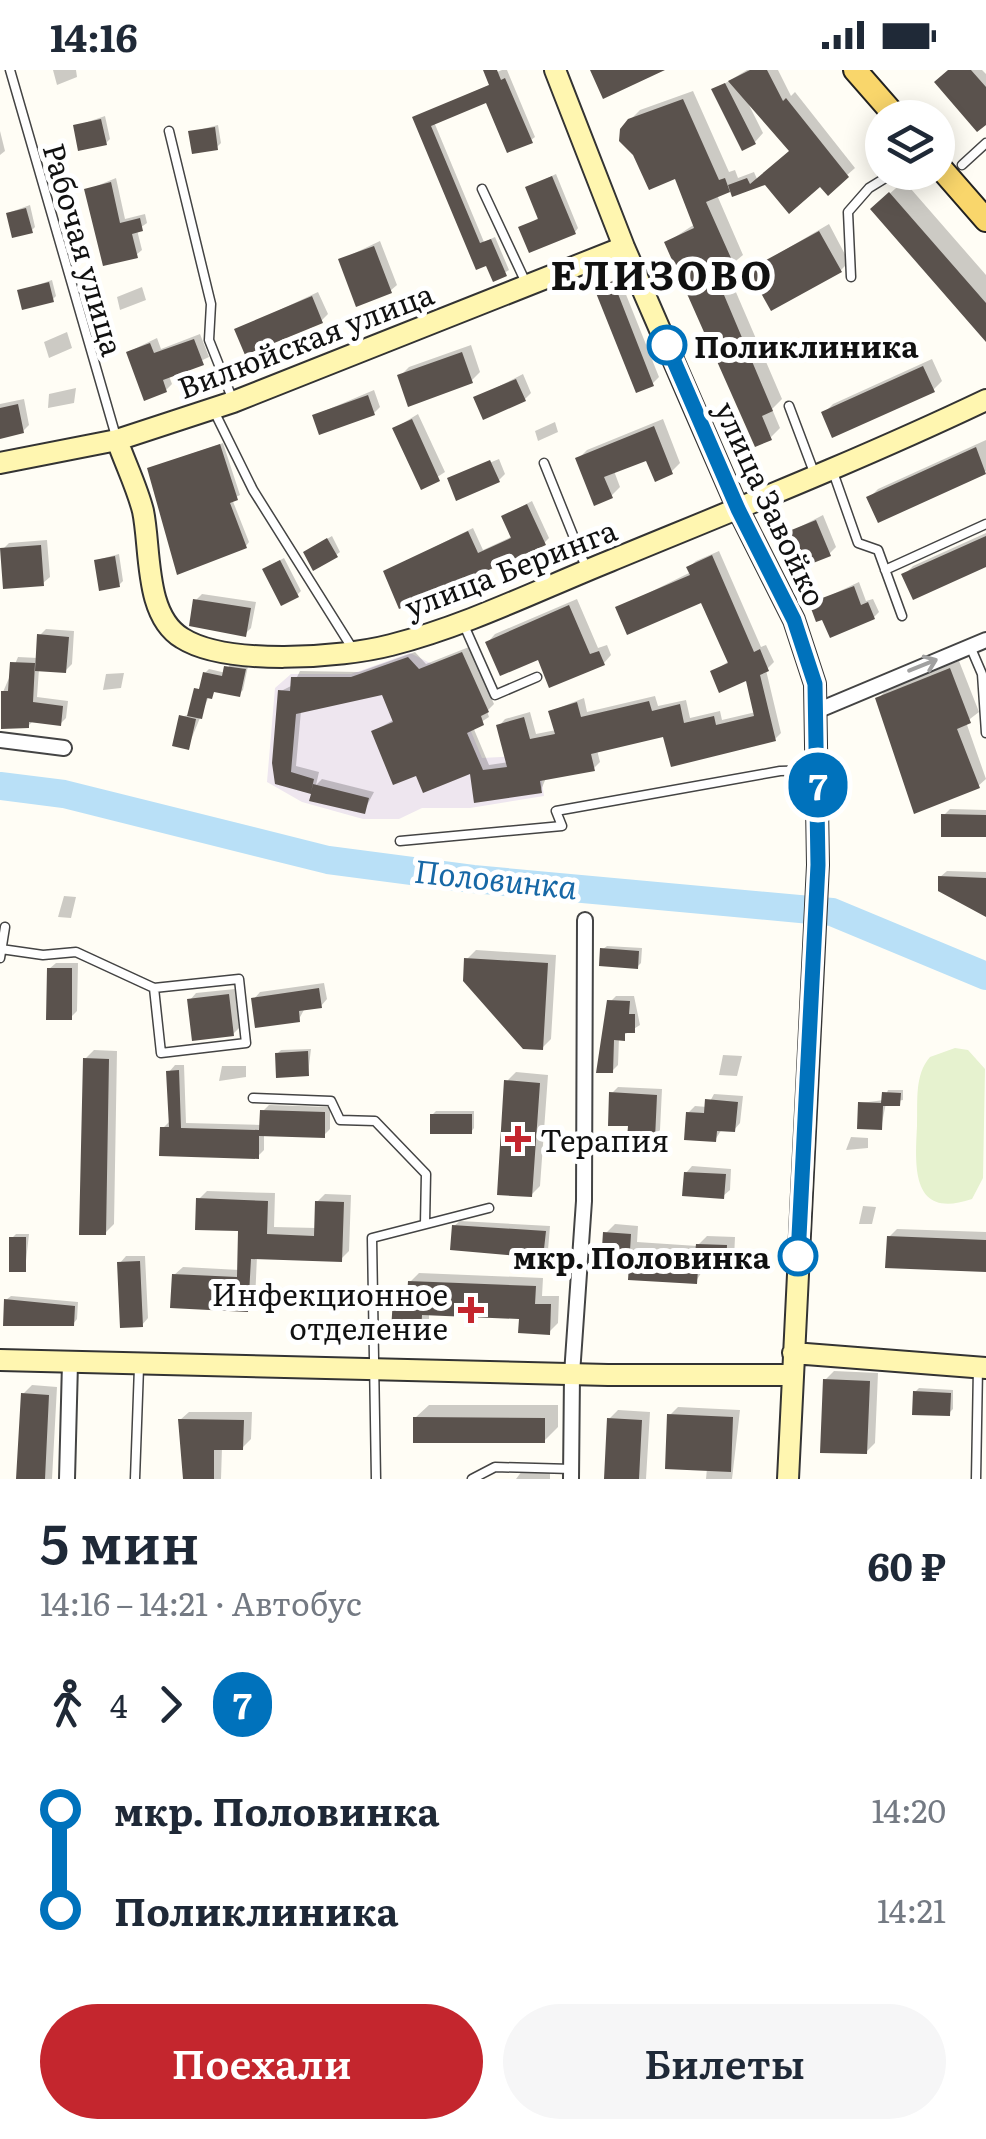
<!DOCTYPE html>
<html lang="ru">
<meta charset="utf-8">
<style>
body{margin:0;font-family:Literata,serif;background:#f6f6f7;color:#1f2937;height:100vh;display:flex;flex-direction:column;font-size:38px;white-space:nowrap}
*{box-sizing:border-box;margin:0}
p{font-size:32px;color:#747a83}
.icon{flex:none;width:55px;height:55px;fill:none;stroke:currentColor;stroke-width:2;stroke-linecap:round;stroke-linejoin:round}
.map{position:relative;height:1409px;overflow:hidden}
.details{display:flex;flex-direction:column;background:#fff;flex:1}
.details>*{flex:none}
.badge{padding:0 20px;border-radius:32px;font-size:35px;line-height:65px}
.controls{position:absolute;left:865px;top:30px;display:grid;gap:20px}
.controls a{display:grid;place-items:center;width:90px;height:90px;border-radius:50%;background:#fff;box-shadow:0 5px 25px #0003;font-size:50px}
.map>.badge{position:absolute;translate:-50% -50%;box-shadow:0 0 0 5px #fff}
.legs{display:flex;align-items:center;gap:15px;height:110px;padding:0 40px;font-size:32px}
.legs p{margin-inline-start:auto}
.overview{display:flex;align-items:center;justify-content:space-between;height:170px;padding:0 40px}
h1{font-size:55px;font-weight:600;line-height:75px}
.primary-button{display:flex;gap:20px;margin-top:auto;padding:20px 40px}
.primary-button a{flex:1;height:115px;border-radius:60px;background:#c4262e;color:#fff;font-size:40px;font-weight:600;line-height:115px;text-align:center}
.primary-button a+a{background:#f6f6f7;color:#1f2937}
ul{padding:0 40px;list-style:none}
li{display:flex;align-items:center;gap:35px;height:100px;font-size:38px}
li i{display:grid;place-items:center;width:15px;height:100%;margin:0 12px;background:currentColor}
li i::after{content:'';width:25px;height:25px;margin:-12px;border:8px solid;border-radius:50%;background:#fff}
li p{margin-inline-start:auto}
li:first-child i{background:linear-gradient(#0000 50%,currentColor 0)}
li:last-child i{background:linear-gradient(currentColor 50%,#0000 0)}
.status{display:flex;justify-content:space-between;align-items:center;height:70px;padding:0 50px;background:#fff;direction:ltr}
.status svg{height:28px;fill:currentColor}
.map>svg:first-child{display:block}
.industrial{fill:#eee6ef}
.pitch{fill:#e6f2cf}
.shadow{fill:#0003}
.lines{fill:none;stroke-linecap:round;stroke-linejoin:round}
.river{stroke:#b9e0f7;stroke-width:28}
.building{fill:#5a524d}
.lane-casing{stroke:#444;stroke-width:11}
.street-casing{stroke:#444;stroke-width:18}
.secondary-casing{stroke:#333;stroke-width:24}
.primary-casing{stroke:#222;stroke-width:26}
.lane{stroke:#fff;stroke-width:8}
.street{stroke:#fff;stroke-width:14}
.secondary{stroke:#fff6b0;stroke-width:20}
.primary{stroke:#f9d66b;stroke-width:22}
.oneway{stroke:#a0a0a0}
.line-1-casing{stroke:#fff;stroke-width:22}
.line-1{stroke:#0072bc;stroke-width:15}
.stop-1-dot{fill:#fff;stroke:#0072bc;stroke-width:5}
.poi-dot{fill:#c4262e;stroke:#fff;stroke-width:4}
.labels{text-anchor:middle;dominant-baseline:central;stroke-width:10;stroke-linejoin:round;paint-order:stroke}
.street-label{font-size:30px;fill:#111;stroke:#fff}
.stop-label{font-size:30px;font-weight:bold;fill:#111;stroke:#fff;text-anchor:start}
.poi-label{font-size:30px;fill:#111;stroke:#fff;text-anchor:start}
.water-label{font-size:32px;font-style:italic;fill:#1768a6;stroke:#fff}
.district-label{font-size:40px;font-weight:bold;letter-spacing:2.5px;fill:#111;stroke:#fff}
</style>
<div class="status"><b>14:16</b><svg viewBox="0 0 49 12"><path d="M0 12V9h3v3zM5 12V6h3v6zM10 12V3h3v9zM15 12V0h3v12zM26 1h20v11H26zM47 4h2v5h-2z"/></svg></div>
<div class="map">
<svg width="986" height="1409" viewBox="0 0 986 1409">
<rect width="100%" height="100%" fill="#fffdf5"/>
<path class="industrial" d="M410 583 446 601 482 688 538 685 544 726 470 738H422L399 749H363L302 732 267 712 275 618 291 604H351Z"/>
<path class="pitch" d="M955 978 968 980 985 999 983 1108 972 1129C911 1150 915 1097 917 1056 918 1032 914 1005 930 987Z"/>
<path class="shadow" d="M53 0H76L77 7 57 15Z
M502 0H507L535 67 531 70 488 30 434 52 484 172 495 167 509 200 494 209 415 48 491 14 492 4Z
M747 0H778L791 26 795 22 855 98 828 122 820 113 766 112 717 125 743 185 726 199 782 329 772 339 780 358 771 367 666 173 695 154 676 105 630 50 640 40 693 21 729 102 735 100 738 108 754 102 757 109 792 81 748 33 763 63 755 72 714 20Z
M950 0H982L986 4V51Z
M105 46 110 69 106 73 76 56Z
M218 55 221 73 217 77 191 62Z
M0 61 5 81 0 85Z
M556 104 578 158 575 162 521 158 540 147 528 117Z
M116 108 125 149 145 144 147 153 137 160 142 180 136 185 87 120Z
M904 111 986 205V268L887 126Z
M30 135 35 157 31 161 8 143Z
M829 154 849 192 841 200H751Z
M380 171 397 215 390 221 340 190Z
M619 207 659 307 652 314 599 218Z
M52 210 56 226 52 230 20 221Z
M142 217 146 230 120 240 117 227Z
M318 222 328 244 321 251 237 260Z
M67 262 72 278 49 288 44 272Z
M200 264 209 287 169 306 172 314 166 320 128 282 157 268 161 279Z
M471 275 480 302 471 311 400 306 409 297Z
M932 289 942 311 933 320 824 343 833 334Z
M523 304 531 323 525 329 476 328Z
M76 318 74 333 48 338 49 324Z
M374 320 380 337 374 343 315 345Z
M24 329 29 355 23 361 0 366V334Z
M418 344 445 402 422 417 395 358Z
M663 349 680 393 671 402 648 387 614 401 620 417 611 426 578 389 587 380Z
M555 352 558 362 538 371 535 361Z
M986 370V401L879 450 869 428 878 419Z
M223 373 240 425 232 429 249 472 246 476 150 398Z
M499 389 505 404 499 410 450 409Z
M532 431 549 468 544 473 386 501 473 458 483 480 513 466 504 446Z
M823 445 836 477 829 484 792 461Z
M986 463V494L904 505 913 496Z
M332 466 340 482 336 485 310 479Z
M47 470 50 507 43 513 3 479 9 473Z
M719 481 761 577 766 575 774 592 766 600 781 663 775 669 665 664 597 680 600 692 594 698 546 708 541 720 472 701 374 661 395 649 384 622 301 641 296 696 319 702 316 715 322 709 374 722 364 741 277 712 281 621 293 615 300 601 359 602 415 582 426 594 469 577 494 634 487 641 489 647 473 657 489 695 509 692 499 656 505 649 530 642 536 664 556 660 551 641 584 628 587 642 655 626 658 636 686 630 690 648 720 641 722 650 756 642 748 608 713 602 729 591 702 529 618 538 691 502 689 497 696 491Z
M119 484 123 511 119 515 97 490Z
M284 488 301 521 297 525 269 496Z
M859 512 866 531 873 529 879 542 874 547 824 546 812 534Z
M202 524 256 532 251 558 245 564 196 530Z
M577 529 598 578 607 575 611 585 604 593 539 586 488 572 495 564Z
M46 559 74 561 72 594 65 601 39 599 37 627 68 631 66 648 60 654 34 650 28 656 3 622 18 587 38 588 40 565Z
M959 591 979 642 966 652 986 709 978 716 915 740 878 629 886 620Z
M230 594 248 596 243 620 239 624 216 619 209 626 188 677 182 647 190 644 205 603 209 599 226 603Z
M124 603 121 618 103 620 106 604Z
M950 739 986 740V765L944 745Z
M947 801 986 802V844L940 807Z
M64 826 76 827 71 848 58 847Z
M607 876 642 878 641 893 637 897 603 879Z
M476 880 556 885 551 969 542 978 467 889Z
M56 893H78L77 941 70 948 49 899Z
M324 913 327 929 321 936 305 938 299 949 254 929 260 922Z
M235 919 239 958 233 964 190 930 196 923Z
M616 926H634L640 955 619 968 618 995 612 1001 610 932Z
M311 979 308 1004 277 984 281 980Z
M94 980 117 981 114 1154 105 1163 85 989Z
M723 985 742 986 737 1006 719 1005Z
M175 995H184L186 1053 262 1055 263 1041 269 1035 330 1037V1059L324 1065 264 1064V1080L258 1086 163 1058 169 1052V1002Z
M222 996H246V1007L219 1011Z
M516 1002 548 1005 540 1116 531 1125 507 1011Z
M618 1017 662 1019 660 1060 654 1067 630 1054 612 1023Z
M888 1020H903V1030L886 1033 881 1058 861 1033 884 1030Z
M714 1024 743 1026 740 1053 734 1060 722 1059 715 1070 688 1043 695 1036 707 1037Z
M436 1041H474V1058L471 1062 432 1045Z
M851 1067 868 1068V1078L846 1080Z
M692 1096 731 1099 730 1120 723 1126 686 1103Z
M207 1121 275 1123 274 1157 316 1158 317 1132 325 1124 351 1125 349 1181 341 1189 257 1186 255 1231 247 1239 174 1205 183 1197 240 1200 241 1159 199 1129Z
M863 1136 876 1137 872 1154H859Z
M460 1151 550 1156 548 1180 542 1186 454 1156Z
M615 1154 638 1156 637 1172 697 1176 707 1166 735 1167 734 1189 725 1198 705 1197 696 1211 631 1193 606 1163Z
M897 1159 986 1162V1200L889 1167Z
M16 1164H29L25 1200 12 1168Z
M126 1186H145L148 1248 142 1255 120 1193Z
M419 1203 543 1208 542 1226H559L558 1253 549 1262 522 1246 429 1242V1250L420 1259 395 1229 410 1220V1212Z
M11 1226 78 1232 77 1249 73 1254 6 1230Z
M834 1301 878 1303 875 1373 866 1382 825 1310Z
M32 1315 57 1317 52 1409H19L23 1324Z
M919 1318 953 1320V1339L949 1343 915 1322Z
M429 1335H558V1357L544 1371 415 1348Z
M678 1337 740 1340 732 1409H706L707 1398 670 1345Z
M618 1340 650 1342 646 1409H606L609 1349Z
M189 1342H252L251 1369 242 1378 222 1377 221 1409H185L186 1374H180V1350Z
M525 1397 550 1398V1409H516Z"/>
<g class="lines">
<path class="river" d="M0 716 64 724 328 790 473 809 832 842 986 906"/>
</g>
<path class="building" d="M483 0H497L501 10 505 8 533 73 507 83 486 33 431 56 480 173 491 169 507 206 493 212 486 196 476 200 412 47 489 15Z
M590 0H665L603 29Z
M750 0H767L783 31 786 28 849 107 828 126 820 117 789 144 765 115 732 127 728 115 747 108 750 114 789 81 728 11Z
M948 0H971L986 17V55L977 62 934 12Z
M725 13 756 74 742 81 711 19Z
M683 29 719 110 725 108 730 122 706 132 735 197 716 206 773 341 762 346 772 370 755 377 664 172 694 158 675 109 649 120 633 85 619 71 620 59 628 49Z
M101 49 107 75 78 81 73 55Z
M215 57 218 80 192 84 188 61Z
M552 106 576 164 529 183 518 157 538 149 525 117Z
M111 112 120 153 140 148 143 161 132 164 138 188 103 196 84 119Z
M889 122 986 233V272L870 139Z
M26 138 33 163 12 168 6 143Z
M819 161 842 202 771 241 748 200Z
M374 176 392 223 356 237 338 189Z
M613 211 654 316 636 323 596 223V218Z
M49 212 54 232 22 240 17 220Z
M312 226 323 253 245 285 234 259Z
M194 269 204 295 163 310 167 322 144 331 126 282 150 273 154 283Z
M462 282 473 313 408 337 397 305Z
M923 296 935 322 832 368 821 342Z
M516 309 526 331 483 350 473 327Z
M368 325 375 345 319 365 312 345Z
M18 334 24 363 0 369V338Z
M412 349 440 411 421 420 392 358Z
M654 356 673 404 655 412 646 391 604 407 613 428 594 436 575 388Z
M220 374 238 430 230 433 247 478 177 505 147 398Z
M976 377 986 404 878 453 866 427Z
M490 390 500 412 456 431 447 408Z
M527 434 546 475 399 539 383 501 468 461 478 483 511 468 501 446Z
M816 450 831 486 803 497 789 461Z
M986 466V497L913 530 901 504Z
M327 468 338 487 313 501 303 482Z
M41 475 44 516 3 519 0 478Z
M712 485 754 582 760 579 769 601 760 605 776 671 671 697 663 667 591 684 595 701 540 711 542 723 474 733 470 704 423 723 416 706 393 715 371 661 393 652 382 625 296 644 291 702 314 709 311 722 313 714 369 728 365 744 309 731 311 724 275 714 272 693 278 620 290 621 291 607H351L408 587 419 599 462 582 489 642 481 646 484 655 467 663 483 700 507 697 496 655 524 647 530 669 555 664 548 641 577 632 581 647 649 631 652 641 680 634 684 653 714 646 716 655 754 646 746 611 719 623 710 601 728 593 701 533 627 565 615 537 690 505 686 497Z
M115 486 120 517 99 521 94 490Z
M280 490 299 527 281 536 262 499Z
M854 516 861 535 868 532 875 549 830 568 822 550 816 552 809 533Z
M193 529 251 538 246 567 189 556Z
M569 535 590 584 599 581 605 595 549 618 538 590 500 606 485 572Z
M37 564 69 567 66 603 35 601Z
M10 592 35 593 33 632 63 636 61 656 29 652V658L1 659V621H8Z
M224 596 246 599 240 627 214 622 212 629 207 628 202 649 187 646 194 618 199 619 203 602 222 606Z
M950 598 971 653 957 659 980 718 914 744 875 628Z
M179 645 196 649 189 680 172 676Z
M941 744 986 745V767H941Z
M938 806 986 808V847L938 821Z
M600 878 639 881 638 899 599 896Z
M464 888 548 893 543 980 523 979 463 911Z
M47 898H72V950H46Z
M319 918 322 938 299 941 300 952 255 958 251 928Z
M229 924 234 966 192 971 187 929Z
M607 930 630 931 629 944H635V963H625V971L614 970 613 1003H596Z
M308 981 309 1006 276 1008 275 983Z
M83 988 109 989 106 1165H79Z
M179 1000 181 1058 259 1060 260 1040 325 1042V1068L259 1066V1089L159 1086 160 1057H169L166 1001Z
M504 1010 540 1013 532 1127 497 1125Z
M609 1022 657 1025 655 1069 627 1068 628 1056H608Z
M882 1022 901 1023 900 1036H883L882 1060 857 1059 858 1032 881 1033Z
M705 1029 738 1032 735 1062 717 1061 716 1072 684 1070 686 1042 704 1043Z
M430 1044H472V1064H430Z
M684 1102 726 1104 724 1129 682 1126Z
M196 1128 268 1131 267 1164 314 1166 315 1131 344 1132 342 1192 251 1189 248 1242 170 1238 172 1204 237 1207 238 1161 195 1160Z
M452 1155 546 1161 543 1188 450 1180Z
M603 1162 631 1164 630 1181 695 1184 696 1174 727 1175 726 1200 698 1199 697 1214 628 1210 629 1195 601 1193Z
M887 1166 986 1170V1202L885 1198Z
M9 1167H26V1202H9Z
M140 1191 143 1257 120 1258 117 1192Z
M408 1211 536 1216 535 1234H551L550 1265 518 1263 519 1249 422 1245 421 1262 391 1261 393 1228H407Z
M4 1229 75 1236 74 1256H3Z
M823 1309 870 1311 867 1384 820 1383Z
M913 1321 951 1323 950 1346 912 1345Z
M21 1323 49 1325 45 1409H16Z
M667 1344 733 1347 731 1402 665 1399Z
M413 1347 545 1348V1373H413Z
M607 1348 642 1350 639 1409H604Z
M178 1349 244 1350 243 1380H214V1409H183Z"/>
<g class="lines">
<defs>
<path id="lane" d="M10 0 117 370
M169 61 211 234 209 270 232 328
M962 95 986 73
M482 119 527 215
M851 207 848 142 869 118 895 102
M789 336 815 405
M215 343 253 420 354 581
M544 393 587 500
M833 402 858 473 878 480 902 546
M885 500 986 454
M463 553 495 625 537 607
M970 576 982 604 986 663
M400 771 562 756 556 741 780 701 813 700
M1 879 43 885 76 882 154 918 161 983 246 973 239 909 154 918
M0 888 5 857
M253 1028 331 1031 340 1050 375 1051 426 1104 425 1154
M135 1409 139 1297
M376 1409 372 1168 489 1138
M472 1409 495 1397 572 1399
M976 1409 978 1298"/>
<path id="street" d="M819 640 986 570
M0 670 64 678
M67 1409 70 1293
M571 1409 572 1304 584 1131 585 850"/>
<path id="secondary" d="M555 0 624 177 738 439 794 550 815 614 818 795 788 1409
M117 370C125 393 137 417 143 441 151 479 144 545 182 568 226 596 341 588 391 575 466 556 538 520 610 491 736 439 862 389 986 330
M0 393 117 370 233 332 624 177
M793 1283 986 1298
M0 1290 608 1305H791"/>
<path id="primary" d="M855 0 897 48
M938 95 986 150"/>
</defs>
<use href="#lane" class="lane-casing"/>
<use href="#street" class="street-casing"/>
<use href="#secondary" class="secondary-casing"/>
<use href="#primary" class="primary-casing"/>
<use href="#lane" class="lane"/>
<use href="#street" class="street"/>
<use href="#secondary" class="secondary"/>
<use href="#primary" class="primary"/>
</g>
<defs><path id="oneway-shaft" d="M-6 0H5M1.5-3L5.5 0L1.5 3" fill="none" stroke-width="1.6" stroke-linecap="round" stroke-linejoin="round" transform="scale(2.5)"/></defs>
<use class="oneway" href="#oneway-shaft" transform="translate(923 595) rotate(-22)"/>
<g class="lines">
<defs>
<path id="line-1" d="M667 275 738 439 794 550 815 614 818 795 798 1186"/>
</defs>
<use href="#line-1" class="line-1-casing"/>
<use href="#line-1" class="line-1"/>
</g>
<g class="stop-1-dot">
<circle cx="667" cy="275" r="18"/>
<circle cx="798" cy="1186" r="18"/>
</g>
<g class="poi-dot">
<path d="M513 1054h10v10h10v10h-10v10h-10v-10h-10v-10h10z"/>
<path d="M466 1225h10v10h10v10h-10v10h-10v-10h-10v-10h10z"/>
</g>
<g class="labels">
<g class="street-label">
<text transform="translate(85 179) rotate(74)">Рабочая улица</text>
<text transform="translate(305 269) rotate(-21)">Вилюйская улица</text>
<text transform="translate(772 433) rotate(65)">улица Завойко</text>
<text transform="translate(510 497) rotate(-21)">улица Беринга</text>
</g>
<g class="stop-label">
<text x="694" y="275">Поликлиника</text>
<text x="770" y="1186" text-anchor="end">мкр. Половинка</text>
</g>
<g class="poi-label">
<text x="540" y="1069">Терапия</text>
<text x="448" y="1223" text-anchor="end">Инфекционное<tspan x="448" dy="34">отделение</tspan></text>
</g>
<g class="water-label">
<text transform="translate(496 807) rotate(6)">Половинка</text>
</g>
<g class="district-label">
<text x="662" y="202">ЕЛИЗОВО</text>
</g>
</g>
</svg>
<div class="controls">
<a><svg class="icon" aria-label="layers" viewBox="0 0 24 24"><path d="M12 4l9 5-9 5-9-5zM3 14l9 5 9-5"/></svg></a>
</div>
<b class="badge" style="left:818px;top:715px;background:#0072bc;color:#fff">7</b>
</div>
<section class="details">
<div class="overview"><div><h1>5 мин</h1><p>14:16 – 14:21 · Автобус</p></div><b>60 ₽</b></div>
<div class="legs"><svg class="icon" aria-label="walk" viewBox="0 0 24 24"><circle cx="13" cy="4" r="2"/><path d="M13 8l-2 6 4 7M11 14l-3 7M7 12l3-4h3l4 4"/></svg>4<svg class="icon" aria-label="forward" viewBox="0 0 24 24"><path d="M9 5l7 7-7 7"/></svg><b class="badge" style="background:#0072bc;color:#fff">7</b></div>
<ul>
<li><i style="color:#0072bc"></i><b>мкр. Половинка</b><p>14:20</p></li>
<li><i style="color:#0072bc"></i><b>Поликлиника</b><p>14:21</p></li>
</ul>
<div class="primary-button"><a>Поехали</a><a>Билеты</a></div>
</section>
